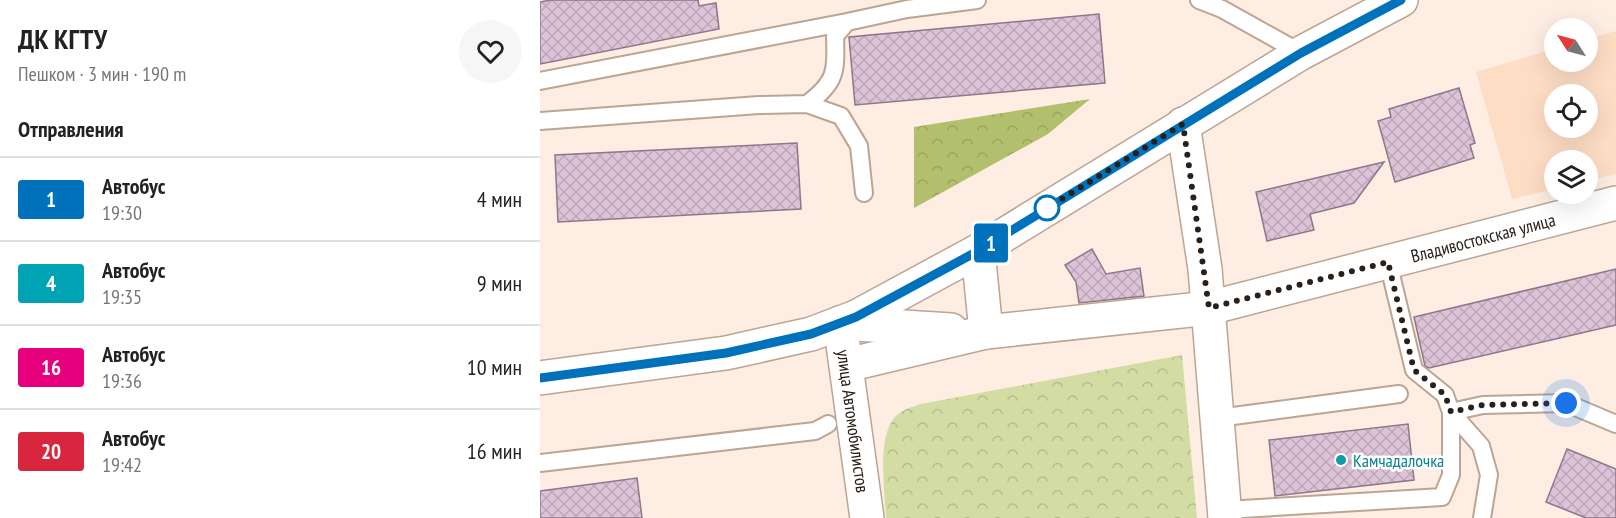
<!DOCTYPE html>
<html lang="ru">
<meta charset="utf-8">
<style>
body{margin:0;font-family:"PT Sans Narrow",sans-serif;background:#f6f6f6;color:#222;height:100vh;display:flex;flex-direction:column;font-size:22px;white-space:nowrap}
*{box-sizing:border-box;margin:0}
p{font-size:20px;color:#767676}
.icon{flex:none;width:33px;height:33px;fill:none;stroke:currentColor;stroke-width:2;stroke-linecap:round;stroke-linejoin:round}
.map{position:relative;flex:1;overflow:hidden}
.side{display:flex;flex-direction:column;background:#fff;width:540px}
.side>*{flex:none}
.badge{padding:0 12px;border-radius:4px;font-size:21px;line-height:39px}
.needle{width:39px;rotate:306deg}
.fabs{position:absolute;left:1004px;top:18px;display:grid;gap:12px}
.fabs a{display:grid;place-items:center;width:54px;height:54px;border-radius:50%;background:#fff;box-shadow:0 6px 24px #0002;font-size:30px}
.you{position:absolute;width:30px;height:30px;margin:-15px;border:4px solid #fff;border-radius:50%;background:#1a73e8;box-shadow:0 0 0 9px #1a73e833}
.map>.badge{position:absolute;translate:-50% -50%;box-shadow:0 0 0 3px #fff}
h2{padding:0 18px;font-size:22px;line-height:54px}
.round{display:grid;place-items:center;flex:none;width:63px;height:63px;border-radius:32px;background:#f6f6f6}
.summary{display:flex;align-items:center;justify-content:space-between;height:102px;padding:0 18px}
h1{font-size:28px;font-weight:800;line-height:45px}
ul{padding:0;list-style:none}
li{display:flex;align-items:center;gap:18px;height:84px;padding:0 18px;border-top:2px solid #e0e0e0}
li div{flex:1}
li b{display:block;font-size:22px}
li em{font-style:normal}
li .badge{min-width:66px;font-weight:700;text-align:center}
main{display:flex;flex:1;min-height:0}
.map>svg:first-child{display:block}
.built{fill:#feddc5;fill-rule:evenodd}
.forest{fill:url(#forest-crowns)}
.park{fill:url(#park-crowns)}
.building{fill:url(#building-cross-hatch);stroke:#8d7789;stroke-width:1.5}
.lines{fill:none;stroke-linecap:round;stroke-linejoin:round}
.service-casing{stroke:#bda493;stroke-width:20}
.minor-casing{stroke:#bda493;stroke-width:36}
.tertiary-casing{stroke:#bda493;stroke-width:36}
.primary-casing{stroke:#bda493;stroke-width:36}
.service{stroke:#fff;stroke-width:16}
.minor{stroke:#fff;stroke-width:33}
.tertiary{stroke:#fff;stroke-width:33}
.primary{stroke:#fff;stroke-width:33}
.line-casing{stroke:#fff;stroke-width:14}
.line{stroke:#0072bc;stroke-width:9}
.walk{stroke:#292019;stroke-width:6;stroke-dasharray:0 10.8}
.stop-dot{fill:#fff;stroke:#0072bc;stroke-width:3}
.culture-dot{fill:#0f9aa8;stroke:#fff;stroke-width:2}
.labels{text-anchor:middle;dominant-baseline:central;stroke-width:5;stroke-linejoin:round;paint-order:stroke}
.street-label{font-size:18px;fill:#292019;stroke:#fff}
.culture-label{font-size:18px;fill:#0d838f;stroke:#fff;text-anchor:start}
</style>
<main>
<section class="side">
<div class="summary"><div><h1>ДК КГТУ</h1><p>Пешком · 3 мин · 190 m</p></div><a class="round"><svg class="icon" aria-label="heart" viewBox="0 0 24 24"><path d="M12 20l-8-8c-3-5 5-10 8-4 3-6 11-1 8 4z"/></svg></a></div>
<h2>Отправления</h2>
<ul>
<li><span class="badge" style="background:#0072bc;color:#fff">1</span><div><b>Автобус</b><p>19:30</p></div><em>4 мин</em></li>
<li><span class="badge" style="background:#00a3b4;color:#fff">4</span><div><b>Автобус</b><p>19:35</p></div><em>9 мин</em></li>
<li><span class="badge" style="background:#e6007e;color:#fff">16</span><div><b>Автобус</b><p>19:36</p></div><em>10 мин</em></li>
<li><span class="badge" style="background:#d7263d;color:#fff">20</span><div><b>Автобус</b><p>19:42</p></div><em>16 мин</em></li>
</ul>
</section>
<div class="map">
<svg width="1076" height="518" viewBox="0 0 1076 518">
<defs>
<pattern id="forest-crowns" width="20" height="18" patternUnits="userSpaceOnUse" patternTransform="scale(1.5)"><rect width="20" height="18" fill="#b2bf6c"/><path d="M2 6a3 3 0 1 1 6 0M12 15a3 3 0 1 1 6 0" fill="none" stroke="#99a45d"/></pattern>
<pattern id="park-crowns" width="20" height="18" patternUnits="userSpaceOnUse" patternTransform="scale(1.5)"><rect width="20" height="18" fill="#d2dca3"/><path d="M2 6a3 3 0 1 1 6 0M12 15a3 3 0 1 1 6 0" fill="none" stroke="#b4bc8c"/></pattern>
<pattern id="building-cross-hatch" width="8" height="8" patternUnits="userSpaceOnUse" patternTransform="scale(1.5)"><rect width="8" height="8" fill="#dcc3d8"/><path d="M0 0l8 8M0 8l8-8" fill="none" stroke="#bda7b9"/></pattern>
</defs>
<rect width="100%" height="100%" fill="#fdede2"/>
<path class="built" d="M1076 31V174L1047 181V160H1014V189L972 199 936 72 1014 49V62H1047V39ZM1014 94H1047V128H1014Z"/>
<path class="forest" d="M550 99 508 134 374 208V127Z"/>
<path class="park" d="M642 355 657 518H346C345 492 336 436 356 416 363 409 372 407 381 404Z"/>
<path class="building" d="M11 0H158L159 6 176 3 179 29 0 64V2Z
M559 14 565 83 315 105 309 37Z
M919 88 935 143 930 145 934 158 855 182 838 121 851 117 849 109Z
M257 143 261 209 18 222 15 155Z
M844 162 814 203 770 214 774 230 727 241 716 192Z
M552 249 566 274 600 268 604 296 539 303 536 282 525 265Z
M1076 269V325L889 368 885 366 874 317Z
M868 424 874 480 735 496 729 440Z
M1027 449 1076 469V518H1046L1006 502Z
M97 478 102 518H0V491Z"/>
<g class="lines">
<defs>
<path id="service" d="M659 0 682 9 761 53
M0 81 307 22
M267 104C297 82 296 71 295 36L307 22 367 9 437 0
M0 121 219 105 267 104 301 116 319 146 324 193
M911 412 943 405 1026 403 1076 424
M911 412 941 446 949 475 942 518
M678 418 859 394
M0 463 275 431 288 424
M685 510 902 497 911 475V412L905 395 874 370 848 262"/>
<g id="minor">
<path d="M643 124 665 269 685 518"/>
<path d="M438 251 446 332"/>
<path d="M300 323 411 330"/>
<path id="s1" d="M307 365 446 332 669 308 1076 203"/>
</g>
<g id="tertiary">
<path id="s2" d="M300 323 327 518"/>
</g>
<path id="primary" d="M0 378 186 353 271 334 316 317 438 251 761 53 861 0"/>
</defs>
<use href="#service" class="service-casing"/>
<use href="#minor" class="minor-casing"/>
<use href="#tertiary" class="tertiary-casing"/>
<use href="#primary" class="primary-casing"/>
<use href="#service" class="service"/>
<use href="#minor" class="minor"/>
<use href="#tertiary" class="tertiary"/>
<use href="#primary" class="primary"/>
</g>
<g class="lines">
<defs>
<path id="line" d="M0 378 186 353 271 334 316 317 438 251 761 53 861 0"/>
</defs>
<use href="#line" class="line-casing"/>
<use href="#line" class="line"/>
<path class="walk" d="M507 208 501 212 643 124 669 308 848 262 874 370 905 395 911 412 943 405 1026 403"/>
</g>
<circle class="stop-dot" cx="507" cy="208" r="12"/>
<circle class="culture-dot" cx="801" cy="460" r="6"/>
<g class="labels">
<g class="street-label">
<text stroke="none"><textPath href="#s1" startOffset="650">Владивостокская улица</textPath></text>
<text stroke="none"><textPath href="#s2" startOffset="99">улица Автомобилистов</textPath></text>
</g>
<g class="culture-label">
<text x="813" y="460">Камчадалочка</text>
</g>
</g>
</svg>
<div class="fabs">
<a><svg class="needle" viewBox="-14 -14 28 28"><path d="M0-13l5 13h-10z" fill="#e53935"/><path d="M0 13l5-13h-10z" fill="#767676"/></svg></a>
<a><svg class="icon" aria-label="locate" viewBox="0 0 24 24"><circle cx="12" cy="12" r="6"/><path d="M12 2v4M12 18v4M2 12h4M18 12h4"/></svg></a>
<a><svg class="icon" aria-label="layers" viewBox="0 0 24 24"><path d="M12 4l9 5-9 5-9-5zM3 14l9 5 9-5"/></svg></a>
</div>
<div class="you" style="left:1026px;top:403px"></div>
<b class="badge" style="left:451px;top:243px;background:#0072bc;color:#fff">1</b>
</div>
</main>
